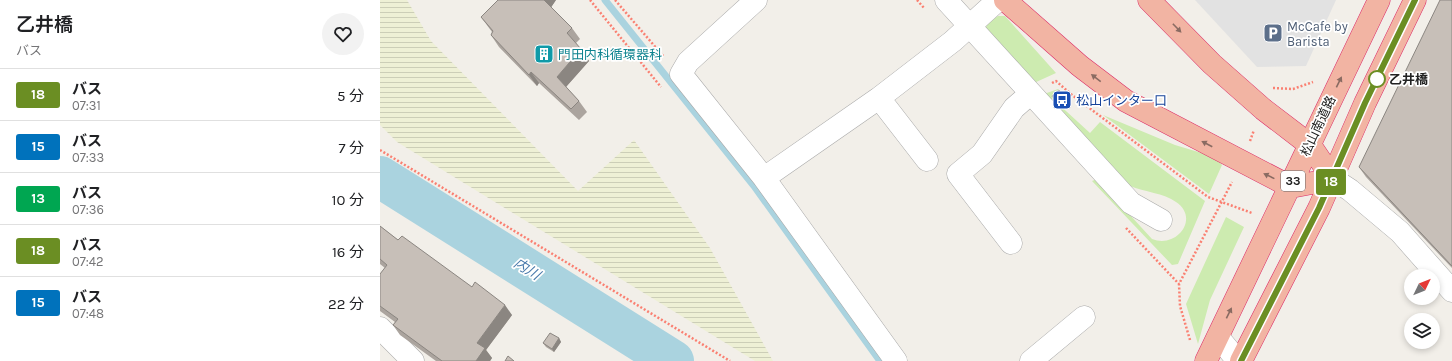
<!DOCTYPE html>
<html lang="ja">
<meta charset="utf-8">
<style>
body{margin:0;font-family:Karla,"Noto Sans JP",sans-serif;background:#f2f2f2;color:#202124;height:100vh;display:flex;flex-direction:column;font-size:15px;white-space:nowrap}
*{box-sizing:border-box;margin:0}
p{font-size:13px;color:#757577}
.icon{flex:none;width:22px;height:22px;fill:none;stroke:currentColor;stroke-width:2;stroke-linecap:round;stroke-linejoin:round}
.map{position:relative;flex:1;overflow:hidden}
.sheet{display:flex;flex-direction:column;background:#fff;width:380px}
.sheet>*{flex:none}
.badge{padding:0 8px;border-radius:3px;font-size:14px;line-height:26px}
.needle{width:26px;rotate:47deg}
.buttons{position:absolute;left:1024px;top:269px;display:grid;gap:8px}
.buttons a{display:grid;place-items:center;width:36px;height:36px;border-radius:50%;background:#fff;box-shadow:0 2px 6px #0003;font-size:20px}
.map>.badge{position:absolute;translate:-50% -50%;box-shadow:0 0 0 2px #fff}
.round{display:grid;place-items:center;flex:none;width:42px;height:42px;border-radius:21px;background:#f2f2f2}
.summary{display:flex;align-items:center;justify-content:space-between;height:68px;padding:0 16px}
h1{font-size:19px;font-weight:600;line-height:30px}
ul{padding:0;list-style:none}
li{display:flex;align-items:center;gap:12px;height:52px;padding:0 16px;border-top:1px solid #e0e0e0}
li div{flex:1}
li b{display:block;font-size:15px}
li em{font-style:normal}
li .badge{min-width:44px;font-weight:700;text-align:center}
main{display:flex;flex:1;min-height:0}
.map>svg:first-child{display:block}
.farmland{fill:url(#farmland-rules)}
.grass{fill:#cdebb0}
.parking{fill:#e2e2e2}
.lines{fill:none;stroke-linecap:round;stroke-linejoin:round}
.stream{stroke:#aad3df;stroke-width:7}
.river{stroke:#aad3df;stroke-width:42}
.minor-casing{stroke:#a9a9a9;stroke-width:23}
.trunk-casing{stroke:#dc2a67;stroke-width:23}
.path{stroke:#fa8072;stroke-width:2.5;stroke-dasharray:2 2;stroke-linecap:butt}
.minor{stroke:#fff;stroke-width:22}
.trunk{stroke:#f2b4a3;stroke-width:22}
.wall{fill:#aba49e}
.shaded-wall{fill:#8b8681}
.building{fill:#c7bfb8;stroke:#8b8681}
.oneway{fill:#8a6b62}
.line-casing{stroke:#fff;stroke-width:9}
.line{stroke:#6b8e23;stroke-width:6}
.stop-dot{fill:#fff;stroke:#6b8e23;stroke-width:2}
.labels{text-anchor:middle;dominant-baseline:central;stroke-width:3.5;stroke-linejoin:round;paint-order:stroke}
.shield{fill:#fff;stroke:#646464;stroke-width:1}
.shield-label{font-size:12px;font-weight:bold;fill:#222}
.service-label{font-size:13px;fill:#4e5e75;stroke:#fff;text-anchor:start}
.culture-label{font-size:13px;fill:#0d838f;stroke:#fff;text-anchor:start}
.stop-label{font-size:13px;font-weight:bold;fill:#222;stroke:#fff;text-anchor:start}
.transit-label{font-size:13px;fill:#164399;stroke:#fff;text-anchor:start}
.street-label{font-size:13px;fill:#222;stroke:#fff}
.water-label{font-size:14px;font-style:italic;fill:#4a7aab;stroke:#fff}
</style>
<main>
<section class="sheet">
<div class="summary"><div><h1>乙井橋</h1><p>バス</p></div><a class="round"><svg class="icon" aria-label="heart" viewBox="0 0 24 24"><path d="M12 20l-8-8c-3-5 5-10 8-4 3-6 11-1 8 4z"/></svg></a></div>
<ul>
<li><span class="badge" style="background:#6b8e23;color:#fff">18</span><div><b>バス</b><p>07:31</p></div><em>5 分</em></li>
<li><span class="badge" style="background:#0072bc;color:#fff">15</span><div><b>バス</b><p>07:33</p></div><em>7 分</em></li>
<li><span class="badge" style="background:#00a651;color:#fff">13</span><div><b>バス</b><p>07:36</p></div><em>10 分</em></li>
<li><span class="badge" style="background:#6b8e23;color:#fff">18</span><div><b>バス</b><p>07:42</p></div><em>16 分</em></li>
<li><span class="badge" style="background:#0072bc;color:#fff">15</span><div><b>バス</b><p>07:48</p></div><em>22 分</em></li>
</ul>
</section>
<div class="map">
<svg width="1072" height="361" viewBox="0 0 1072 361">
<defs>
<pattern id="farmland-rules" width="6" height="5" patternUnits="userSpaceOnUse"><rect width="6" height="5" fill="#eef0d5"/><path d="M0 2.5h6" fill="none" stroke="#ccceb7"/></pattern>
</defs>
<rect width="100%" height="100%" fill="#f2efe9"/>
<path class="farmland" d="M0 0H27L51 41 198 191 254 140 330 248 393 361H375L17 142 0 125Z"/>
<path class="grass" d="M618 16H625L676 73 654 83 605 29 608 23Z
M678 89 681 93 674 100 710 133 720 122 825 201 798 264 792 265 712 181 717 179 772 239C797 249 820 218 796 202 784 193 764 192 750 186L664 94Z
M723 115 795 145 835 157 842 165 829 194Z
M846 217 864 227 830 300 818 344 806 304Z"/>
<path class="parking" d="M815 0H956L926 66 877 67Z"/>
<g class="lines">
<path class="stream" d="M225 0 374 186 500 361"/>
<path class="river" d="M0 177 293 361"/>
<defs>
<path id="minor" d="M376 0 308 62 301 74 384 178 516 361
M566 0 751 203 781 220
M499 98 547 160
M384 178 499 98 573 41 618 0
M953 179 970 190 1020 232 1072 291
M631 243 578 174 602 154 634 108 650 94
M0 328 33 361
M838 337 858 361
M651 361 704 317"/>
<path id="trunk" d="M625 0 700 66 746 101 911 187 953 179 930 145 883 109 832 64 769 0
M826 361 999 0
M861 361 939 208 985 103 1035 0"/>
</defs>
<use href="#minor" class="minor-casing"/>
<use href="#trunk" class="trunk-casing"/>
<path class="path" d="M210 0 281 87
M235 0 284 57
M537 0 544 8
M672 83 676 81 692 95 828 197 872 213
M893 88 913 89 933 82
M870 141 874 130
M0 150 350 361
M746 228 799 284
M810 340 800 306 799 284 852 182"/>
<use href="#minor" class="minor"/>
<use href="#trunk" class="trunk"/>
</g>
<path class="wall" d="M176 0 171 7 192 28 200 39 196 43 209 61 186 87 199 101 207 112 199 120 159 83 157 86 119 47 111 35 112 32 101 17Z
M1072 0V268L986 177 979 167Z
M672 96 687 98 689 102 682 108Z
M0 226 18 240 92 287 132 315 106 350 112 358 110 361H56L20 335 13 325 15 322 0 311V274L5 268 0 264Z
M179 338 181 342 174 352 166 347 163 343Z"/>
<path class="shaded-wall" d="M164 0H176L170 9Z
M201 49 209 61 185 88 177 77Z
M151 72 159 83 157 86 149 75Z
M125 305 132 315 106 350 112 358 110 361H96L97 343Z
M179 338 181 342 174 352 172 349Z"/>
<path class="building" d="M118 0H164L192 28 187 33 201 49 177 77 199 101 191 109 151 72 149 75 111 35 113 31 101 17Z
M1060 0H1072V266L979 167Z
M679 90 687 98 679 105 672 96Z
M0 226 18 240 22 236 92 287 95 282 125 305 97 343 105 348 96 361H62L13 325 18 319 0 306V274L7 265 0 259Z
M170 333 179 338 172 349 163 343Z
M128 356 134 361H125Z"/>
<defs><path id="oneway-solid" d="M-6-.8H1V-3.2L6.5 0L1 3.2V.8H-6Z"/></defs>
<g class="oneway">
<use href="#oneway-solid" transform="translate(797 28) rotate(46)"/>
<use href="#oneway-solid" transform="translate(716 78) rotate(-142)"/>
<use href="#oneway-solid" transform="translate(959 82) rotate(-64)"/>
<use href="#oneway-solid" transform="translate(827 144) rotate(-152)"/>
<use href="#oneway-solid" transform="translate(889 176) rotate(-154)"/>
<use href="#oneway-solid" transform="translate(849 313) rotate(-64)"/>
</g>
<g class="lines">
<defs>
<path id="line" d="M861 361 939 208 985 103 1035 0"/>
</defs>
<use href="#line" class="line-casing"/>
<use href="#line" class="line"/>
</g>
<defs>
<symbol id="parking-square" viewBox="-11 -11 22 22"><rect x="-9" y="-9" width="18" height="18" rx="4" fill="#5c6f8a" stroke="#fff"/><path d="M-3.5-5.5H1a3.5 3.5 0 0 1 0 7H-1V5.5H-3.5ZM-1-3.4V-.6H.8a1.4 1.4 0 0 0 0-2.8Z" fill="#fff"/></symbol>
<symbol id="building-square" viewBox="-11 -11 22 22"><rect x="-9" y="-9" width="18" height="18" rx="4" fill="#0f9aa8" stroke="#fff"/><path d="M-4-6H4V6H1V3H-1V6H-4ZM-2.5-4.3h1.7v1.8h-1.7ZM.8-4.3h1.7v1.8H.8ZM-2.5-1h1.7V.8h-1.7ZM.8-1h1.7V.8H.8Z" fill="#fff"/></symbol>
<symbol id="bus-square" viewBox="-11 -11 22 22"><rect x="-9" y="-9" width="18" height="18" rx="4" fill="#1a4fb4" stroke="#fff"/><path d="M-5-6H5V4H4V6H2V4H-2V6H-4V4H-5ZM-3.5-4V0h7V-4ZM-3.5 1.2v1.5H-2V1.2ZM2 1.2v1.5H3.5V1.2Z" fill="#fff"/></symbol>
</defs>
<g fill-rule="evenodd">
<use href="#parking-square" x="882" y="22" width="22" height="22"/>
<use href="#building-square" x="153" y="43" width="22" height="22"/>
<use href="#bus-square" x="671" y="89" width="22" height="22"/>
</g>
<circle class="stop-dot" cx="997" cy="79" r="8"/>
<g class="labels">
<rect class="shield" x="901" y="171" width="24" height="20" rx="3"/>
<g class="shield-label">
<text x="913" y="181">33</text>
</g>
<g class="service-label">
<text x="907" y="26">McCafe by<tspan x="907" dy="15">Barista</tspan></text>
</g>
<g class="culture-label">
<text x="178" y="54">門田内科循環器科</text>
</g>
<g class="stop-label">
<text x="1009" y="79">乙井橋</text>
</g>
<g class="transit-label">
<text x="696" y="100">松山インター口</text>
</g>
<g class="street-label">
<text transform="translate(938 126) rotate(-65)">松山南道路</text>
</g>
<g class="water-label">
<text transform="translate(147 269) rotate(32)">内川</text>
</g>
</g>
</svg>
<div class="buttons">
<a><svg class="needle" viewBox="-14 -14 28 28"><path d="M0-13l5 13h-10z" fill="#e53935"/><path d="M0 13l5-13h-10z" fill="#757577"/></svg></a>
<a><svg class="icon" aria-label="layers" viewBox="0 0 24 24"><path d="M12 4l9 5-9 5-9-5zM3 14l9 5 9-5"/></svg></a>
</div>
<b class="badge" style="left:951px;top:182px;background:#6b8e23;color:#fff">18</b>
</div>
</main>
